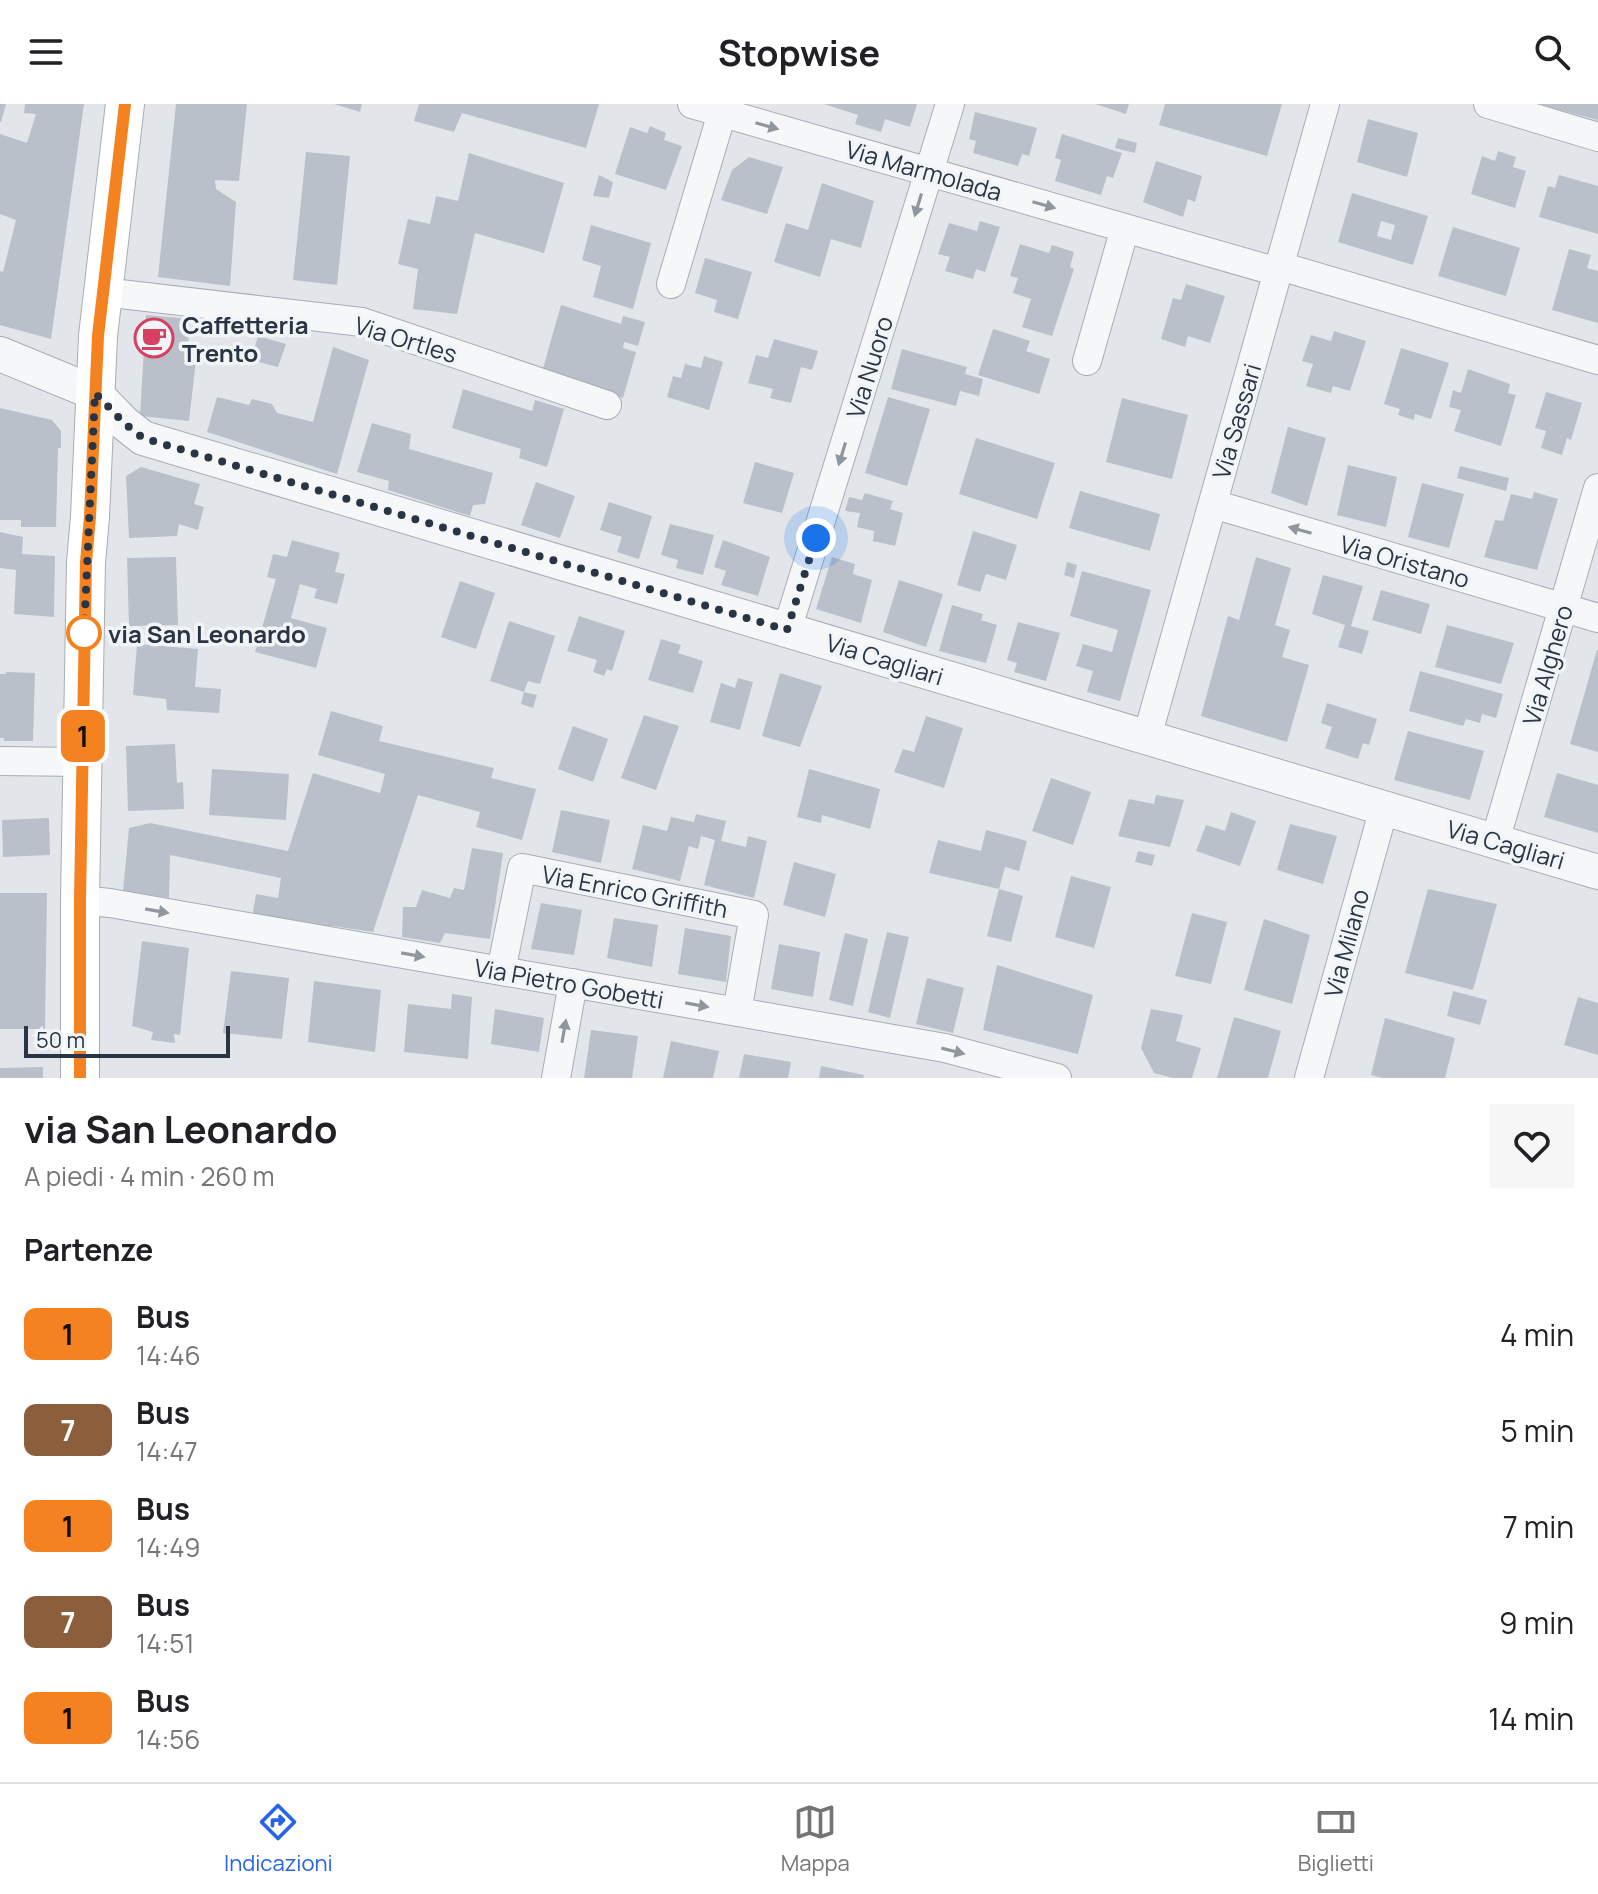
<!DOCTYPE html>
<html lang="it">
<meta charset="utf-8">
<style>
body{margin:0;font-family:Manrope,sans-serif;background:#f6f6f6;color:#202124;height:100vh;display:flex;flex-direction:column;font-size:30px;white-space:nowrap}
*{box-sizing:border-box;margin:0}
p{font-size:26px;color:#757577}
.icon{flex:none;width:44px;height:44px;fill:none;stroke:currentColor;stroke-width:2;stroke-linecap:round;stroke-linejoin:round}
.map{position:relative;height:974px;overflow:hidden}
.drawer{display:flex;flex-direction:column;background:#fff;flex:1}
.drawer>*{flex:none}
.badge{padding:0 16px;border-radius:12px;font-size:28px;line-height:52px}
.scale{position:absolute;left:24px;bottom:20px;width:206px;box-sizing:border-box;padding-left:8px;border:4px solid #293544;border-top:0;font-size:22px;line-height:28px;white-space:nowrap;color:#293544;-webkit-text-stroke:6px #f2f5f8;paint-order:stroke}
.you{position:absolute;width:40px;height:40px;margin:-20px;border:6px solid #fff;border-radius:50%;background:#1a73e8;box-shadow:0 0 0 12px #1a73e833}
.map>.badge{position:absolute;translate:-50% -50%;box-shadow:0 0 0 4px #fff}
h2{padding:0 24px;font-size:30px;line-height:72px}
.round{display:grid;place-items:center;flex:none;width:84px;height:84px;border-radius:0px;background:#f6f6f6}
.head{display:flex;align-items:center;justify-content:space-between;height:136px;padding:0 24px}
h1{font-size:38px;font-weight:700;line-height:60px}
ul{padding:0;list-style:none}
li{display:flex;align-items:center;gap:24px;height:96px;padding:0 24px}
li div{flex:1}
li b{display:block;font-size:30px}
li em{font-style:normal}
li .badge{min-width:88px;font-weight:700;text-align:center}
header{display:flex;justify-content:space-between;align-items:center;height:104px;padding:0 24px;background:#fff;font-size:36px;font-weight:700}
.menu{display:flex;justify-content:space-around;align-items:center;height:112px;border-top:2px solid #e0e0e0;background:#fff;font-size:22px;color:#757577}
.menu a{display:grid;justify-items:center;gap:4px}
.menu .current{color:#2563eb}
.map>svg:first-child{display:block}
.building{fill:#b9c0c9;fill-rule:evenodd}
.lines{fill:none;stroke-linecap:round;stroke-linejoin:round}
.minor-casing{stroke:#a7adb6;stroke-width:30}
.tertiary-casing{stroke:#a7adb6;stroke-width:36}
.secondary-casing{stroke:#a7adb6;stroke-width:40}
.minor{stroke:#f5f7f9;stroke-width:28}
.tertiary{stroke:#f5f7f9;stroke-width:34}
.secondary{stroke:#fff;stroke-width:38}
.oneway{fill:#8f969e}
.line-casing{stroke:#fff;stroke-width:18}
.line{stroke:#f58220;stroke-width:12}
.walk{stroke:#293544;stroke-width:8;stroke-dasharray:0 14.4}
.stop-dot{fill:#fff;stroke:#f58220;stroke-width:4}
.labels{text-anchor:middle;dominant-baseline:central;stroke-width:7;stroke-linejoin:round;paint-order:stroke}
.street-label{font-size:24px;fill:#293544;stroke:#f2f5f8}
.poi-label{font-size:24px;font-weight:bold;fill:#293544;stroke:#f2f5f8;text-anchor:start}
.stop-label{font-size:24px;font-weight:bold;fill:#293544;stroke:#f2f5f8;text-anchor:start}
</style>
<header><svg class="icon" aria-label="menu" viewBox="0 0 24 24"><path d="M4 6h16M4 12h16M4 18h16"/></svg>Stopwise<svg class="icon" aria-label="search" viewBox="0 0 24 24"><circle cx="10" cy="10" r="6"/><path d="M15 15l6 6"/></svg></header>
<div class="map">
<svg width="1598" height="974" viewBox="0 0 1598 974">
<rect width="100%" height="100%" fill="#e2e6eb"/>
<path class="building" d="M0 0H6L1 18H0Z
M25 0H84L51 235 0 221V167L3 168 16 116 0 110V30L27 39 36 10 24 9Z
M176 0H247L239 77 215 76 216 85 236 98 230 182 158 173Z
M334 0H362L360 8Z
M419 0H599L586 44 462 9 454 28 414 17Z
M824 0H917L910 23 885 15 881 28 855 20 858 11Z
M1095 0H1129L1126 10Z
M1165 0H1282L1267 52 1159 21Z
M1542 0H1598V16L1542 1Z
M975 8 1037 24 1029 52 1022 50 1018 62 973 49 976 37 969 35Z
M1368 15 1418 29 1407 73 1357 58Z
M650 22 666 29 664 36 682 42 666 86 615 70 630 23 647 29Z
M1062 30 1122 49 1113 74 1107 72 1101 91 1055 77 1061 56 1055 54Z
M1118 34 1137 39 1135 49 1115 44Z
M1498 47 1516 53 1513 63 1526 67 1515 104 1471 90 1482 52 1495 57Z
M306 48 350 52 337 181 293 176Z
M469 49 564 79 544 149 475 129 457 210 413 205 418 165 398 160 408 115 430 120 436 92 458 97Z
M749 53 783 63 767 110 721 96 732 66Z
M1156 57 1202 72 1195 98 1188 95 1183 113 1143 98Z
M599 71 613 78 609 94 593 92Z
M1559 71 1598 82V130L1539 113 1548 82 1555 84Z
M822 79 874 97 861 144 831 135 820 173 774 158 786 119 808 126Z
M1352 89 1428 112 1413 161 1338 138ZM1381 117 1395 121 1391 136 1377 132Z
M980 117 1000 123 985 168 976 165 973 175 945 167 950 153 938 150 949 119 977 127Z
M591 121 651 139 633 205 593 193 601 162 582 156Z
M1453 123 1520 144 1506 192 1438 172Z
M1020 140 1049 149 1052 141 1074 148 1070 163 1074 165 1052 232 1022 223 1031 195 1013 189 1018 174 1010 172Z
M1569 145 1591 151 1587 164 1598 167V219L1552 206Z
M705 154 752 168 738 215 714 208 717 196 695 189Z
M1186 180 1225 192 1210 239 1188 232 1185 243 1161 235 1173 194 1181 196Z
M561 201 621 220 623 212 645 218 638 242 624 238 623 244 636 248 623 294 542 268Z
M146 211 190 215 187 256H196L189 317 140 312Z
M993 225 1030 237 1026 247 1050 255 1039 290 978 271Z
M1334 227 1366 237 1350 287 1333 282 1331 289 1306 282 1313 260 1302 257 1311 231 1331 237Z
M258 232 286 240 278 263 251 256Z
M774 235 818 247 812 266 801 263 791 299 770 294 773 285 748 279 756 251 768 254Z
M333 243 369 256 337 370 207 328 217 293 249 301 252 295 272 300 277 309 313 318Z
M1401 244 1449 259 1431 315 1415 310 1414 316 1398 311 1400 305 1384 300Z
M902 245 967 263 965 270 983 275 979 292 960 287 956 302 891 285Z
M704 252 723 258 709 306 667 293 673 272 681 274 685 260 701 264Z
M1468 265 1510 280 1508 289 1516 291 1501 342 1454 327 1461 306 1449 303 1453 286 1461 289Z
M463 285 532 307 535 296 564 305 547 363 519 354 521 345 452 324Z
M1546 288 1582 299 1571 336 1567 334 1562 351 1541 344 1546 327 1535 324Z
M888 293 930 305 907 382 865 369Z
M1122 294 1188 311 1172 375 1106 358Z
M0 304 52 316 61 327V344H58L56 423H21V416H0Z
M372 319 411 330 409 345 493 369 485 400 473 401 470 412 388 386 389 377 357 368Z
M1288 323 1326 334 1307 402 1271 389Z
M976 334 1055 359 1037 415 959 390Z
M755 358 794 369 782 409 743 399Z
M1348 361 1397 373 1386 423 1337 411Z
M1460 362 1509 374 1506 387 1457 374Z
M141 363 200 380 194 400 204 403 198 426 179 420 177 432 129 434 126 372Z
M536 378 575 392 560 434 521 421Z
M1422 379 1464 390 1449 444 1408 433Z
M1080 387 1160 410 1150 447 1069 424Z
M1534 388 1558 395 1537 466 1484 453 1495 416 1503 417 1511 390 1532 395Z
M865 389 893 397 890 405 903 409 895 442 873 437 874 427 857 423 860 409 845 407 849 393 862 396Z
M609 398 652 412 639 455 617 448 622 433 600 426Z
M670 420 714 431 703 471 676 464 678 456 661 451Z
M973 427 1017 441 1006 476 986 470 980 488 957 481Z
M0 428 23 433 22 450 55 452 54 513 14 510 16 466 0 464Z
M292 436 340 449 335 468 345 470 337 500 314 494 317 485 300 480 291 514 327 524 316 564 255 548 276 475 267 473 273 450 287 453Z
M723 436 770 453 758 492 721 481 726 467 714 463Z
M176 453 178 521 129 522 127 454Z
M832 453 855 460 853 470 872 476 861 519 816 505Z
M1256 453 1291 464 1275 521 1290 526 1282 553 1309 561 1287 638 1201 612 1228 512 1239 516Z
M1067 458 1077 461 1074 474 1064 471Z
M1082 467 1151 486 1120 597 1087 588 1093 567 1076 562 1083 540 1112 548 1118 526 1070 512Z
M1323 471 1363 482 1351 522 1369 527 1362 550 1338 543 1345 521 1312 510Z
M899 476 943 490 926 543 883 528Z
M460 477 495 489 476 545 441 533Z
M1381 486 1430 500 1421 530 1372 516Z
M952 501 983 510 981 516 997 521 986 559 939 547Z
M579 512 625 527 612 567 607 565 604 572 593 568 597 556 567 547Z
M509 517 555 532 540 580 528 577 524 588 490 577Z
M1018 518 1060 529 1046 577 1014 568 1017 559 1007 556Z
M1447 521 1514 539 1501 580 1435 563Z
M661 535 681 541 678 549 703 557 693 589 648 576Z
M137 540 198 545 195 583 221 585 219 609 167 606 166 595 133 591Z
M1597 546H1598V648L1570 640Z
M1420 567 1503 590 1496 614 1482 610 1480 619 1466 615 1463 622 1409 607Z
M6 568 35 569 33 637H4V634H0V570H6Z
M780 569 822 582 800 643 762 632Z
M738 574 753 578 740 626 710 618 721 579 735 584Z
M524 588 537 591 533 604 521 600Z
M1327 599 1377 615 1369 641 1363 639 1358 655 1325 644 1332 623 1321 619Z
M331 607 383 622 379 637 494 664 491 674 536 685 522 736 476 723 480 708 418 691 373 828 333 822 321 826 252 814 256 790 278 794 281 774 170 751 169 794 123 787 129 724 150 719 288 747 313 669 380 689 385 670 318 651Z
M644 611 679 622 656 686 621 674Z
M926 612 963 624 944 684 894 668 903 645 914 648Z
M573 622 608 635 593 678 558 665Z
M1408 627 1484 647 1470 696 1394 676Z
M175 640 177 679 183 678 184 705 128 707 126 642Z
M212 665 289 670 286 716 209 711Z
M809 665 880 685 870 725 822 711 821 719 797 713Z
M1557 669 1598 681V729L1544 713Z
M1051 674 1091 688 1073 741 1032 727Z
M1156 691 1184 696 1170 743 1118 732 1129 695 1154 700Z
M561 706 610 716 601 759 552 748Z
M1231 708 1256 717 1240 762 1196 747 1206 721 1225 727Z
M696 710 726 717 721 737 746 743 748 732 767 737 754 794 704 781 715 736 701 732 698 745 689 742 680 777 632 765 643 721 667 727 671 713 694 718Z
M49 714 50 751 3 753 2 716Z
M1290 720 1337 732 1323 780 1277 766Z
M986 726 1027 737 1019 767 1005 763 999 785 1023 792 1011 838 987 832 999 785 929 769 938 736 981 747Z
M472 744 503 749 490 835 445 829 440 839 402 833 403 803H416L422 786 450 794 454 784 464 786Z
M1138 747 1155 751 1152 762 1135 758Z
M794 758 836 770 825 813 783 801Z
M1071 772 1111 783 1094 844 1055 833Z
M1428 785 1497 800 1473 886 1405 869Z
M0 789H47L45 925H0Z
M541 799 582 806 574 851 531 845Z
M1192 809 1227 818 1211 880 1175 872Z
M614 814 658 821 652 863 607 854Z
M1264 815 1310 831 1292 900 1244 886Z
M685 824 731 832 726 878 678 870Z
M887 828 909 833 890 914 868 908Z
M845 829 868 835 853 902 829 896Z
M142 837 189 844 180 931 174 930 175 939 151 936 153 928 132 922Z
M779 840 820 848 813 893 771 885Z
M997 861 1093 891 1078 950 983 926Z
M231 867 289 874 282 935 223 929Z
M927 874 964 884 953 929 916 920Z
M314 877 381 886 375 948 308 938Z
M1453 887 1487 896 1480 921 1447 912Z
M452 890 472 893 468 955 404 948 408 900 451 905Z
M1578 893 1598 899V951L1564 941Z
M495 905 544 914 539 948 491 940Z
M1151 905 1183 911 1176 937 1201 944 1192 974H1173L1154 969 1141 944Z
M1234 913 1281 927 1268 974H1217Z
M1385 914 1455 934 1445 974H1382L1371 971Z
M591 926 638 932 632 974H584Z
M671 937 719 947 713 974H663Z
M744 950 791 958 788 974H739Z
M821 962 864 971 863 974H819Z
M43 963V974H0V964Z"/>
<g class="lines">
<defs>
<path id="minor" d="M692 0 1278 168
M1488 0 1598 33
M1280 162 1598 256
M671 180 722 9
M103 188 362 218 607 301
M1087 257 1125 124
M1213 400 1598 514
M787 526 950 0
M1147 633 1325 0
M0 657 82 658
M1495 737 1598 384
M80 796 110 799 945 944 1057 974
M501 867 522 764 754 811 737 908
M556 974 573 879
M1309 974 1384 704"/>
<path id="tertiary" d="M0 250 95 289 124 319 143 334 1598 768"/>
<path id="secondary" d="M80 974V796L86 458 90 413 98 232 125 0"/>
</defs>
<use href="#minor" class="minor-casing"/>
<use href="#tertiary" class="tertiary-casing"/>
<use href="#secondary" class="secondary-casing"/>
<use href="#minor" class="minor"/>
<use href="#tertiary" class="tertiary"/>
<use href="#secondary" class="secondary"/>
</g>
<defs><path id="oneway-solid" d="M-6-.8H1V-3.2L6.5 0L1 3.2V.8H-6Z" transform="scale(2)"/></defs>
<g class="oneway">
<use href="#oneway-solid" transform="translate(767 22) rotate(16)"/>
<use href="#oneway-solid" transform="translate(918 101) rotate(107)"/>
<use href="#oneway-solid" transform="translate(1044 101) rotate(16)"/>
<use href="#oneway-solid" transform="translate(842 350) rotate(107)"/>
<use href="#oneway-solid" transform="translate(1300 426) rotate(-164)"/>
<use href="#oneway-solid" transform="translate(157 807) rotate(10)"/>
<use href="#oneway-solid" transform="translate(413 851) rotate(10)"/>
<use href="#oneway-solid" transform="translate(697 901) rotate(10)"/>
<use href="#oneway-solid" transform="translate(564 927) rotate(-80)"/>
<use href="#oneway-solid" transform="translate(953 947) rotate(14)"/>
</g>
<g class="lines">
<defs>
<path id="line" d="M80 974V796L86 458 90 413 98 232 125 0"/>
</defs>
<use href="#line" class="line-casing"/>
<use href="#line" class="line"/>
<path class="walk" d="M84 529 95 289 124 319 143 334 787 526 816 434"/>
</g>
<defs>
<symbol id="cafe-ring" viewBox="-11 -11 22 22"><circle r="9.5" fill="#f2f5f8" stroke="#d74063" stroke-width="1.5"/><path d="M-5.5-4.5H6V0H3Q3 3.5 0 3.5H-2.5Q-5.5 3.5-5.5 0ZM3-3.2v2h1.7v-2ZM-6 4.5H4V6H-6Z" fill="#d74063"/></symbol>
</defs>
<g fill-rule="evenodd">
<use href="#cafe-ring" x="132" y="212" width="44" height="44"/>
</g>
<circle class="stop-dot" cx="84" cy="529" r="16"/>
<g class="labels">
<g class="street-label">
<text transform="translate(924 66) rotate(16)">Via Marmolada</text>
<text transform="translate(406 235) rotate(17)">Via Ortles</text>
<text transform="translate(869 263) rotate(-73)">Via Nuoro</text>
<text transform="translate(1236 317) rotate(-74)">Via Sassari</text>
<text transform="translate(1405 457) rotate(16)">Via Oristano</text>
<text transform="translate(885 555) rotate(17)">Via Cagliari</text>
<text transform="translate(1547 561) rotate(-74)">Via Alghero</text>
<text transform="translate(1506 740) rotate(16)">Via Cagliari</text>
<text transform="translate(635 787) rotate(11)">Via Enrico Griffith</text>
<text transform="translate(1346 839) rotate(-75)">Via Milano</text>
<text transform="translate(569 879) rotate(10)">Via Pietro Gobetti</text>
</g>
<g class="poi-label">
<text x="182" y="220">Caffetteria<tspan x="182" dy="28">Trento</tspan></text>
</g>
<g class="stop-label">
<text x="108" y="529">via San Leonardo</text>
</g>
</g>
</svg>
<div class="scale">50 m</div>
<div class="you" style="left:816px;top:434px"></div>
<b class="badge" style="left:83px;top:632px;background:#f58220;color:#111">1</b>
</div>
<section class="drawer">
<div class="head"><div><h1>via San Leonardo</h1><p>A piedi · 4 min · 260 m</p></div><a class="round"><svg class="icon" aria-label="heart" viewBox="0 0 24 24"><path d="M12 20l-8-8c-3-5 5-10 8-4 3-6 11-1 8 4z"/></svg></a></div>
<h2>Partenze</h2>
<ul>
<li><span class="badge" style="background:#f58220;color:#111">1</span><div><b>Bus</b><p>14:46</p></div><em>4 min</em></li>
<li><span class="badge" style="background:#8b5e3c;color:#fff">7</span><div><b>Bus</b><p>14:47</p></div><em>5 min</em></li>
<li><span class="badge" style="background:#f58220;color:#111">1</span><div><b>Bus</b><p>14:49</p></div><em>7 min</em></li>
<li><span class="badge" style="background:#8b5e3c;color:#fff">7</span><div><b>Bus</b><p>14:51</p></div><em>9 min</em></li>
<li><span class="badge" style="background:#f58220;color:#111">1</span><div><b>Bus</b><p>14:56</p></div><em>14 min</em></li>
</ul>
</section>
<nav class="menu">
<a class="current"><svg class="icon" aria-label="directions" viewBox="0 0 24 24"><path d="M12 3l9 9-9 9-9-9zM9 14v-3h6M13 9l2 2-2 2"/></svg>Indicazioni</a>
<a><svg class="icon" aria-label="map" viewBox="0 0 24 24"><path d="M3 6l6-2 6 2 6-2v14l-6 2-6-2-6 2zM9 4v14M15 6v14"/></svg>Mappa</a>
<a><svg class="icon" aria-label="tickets" viewBox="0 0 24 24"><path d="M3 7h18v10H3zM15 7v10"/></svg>Biglietti</a>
</nav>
